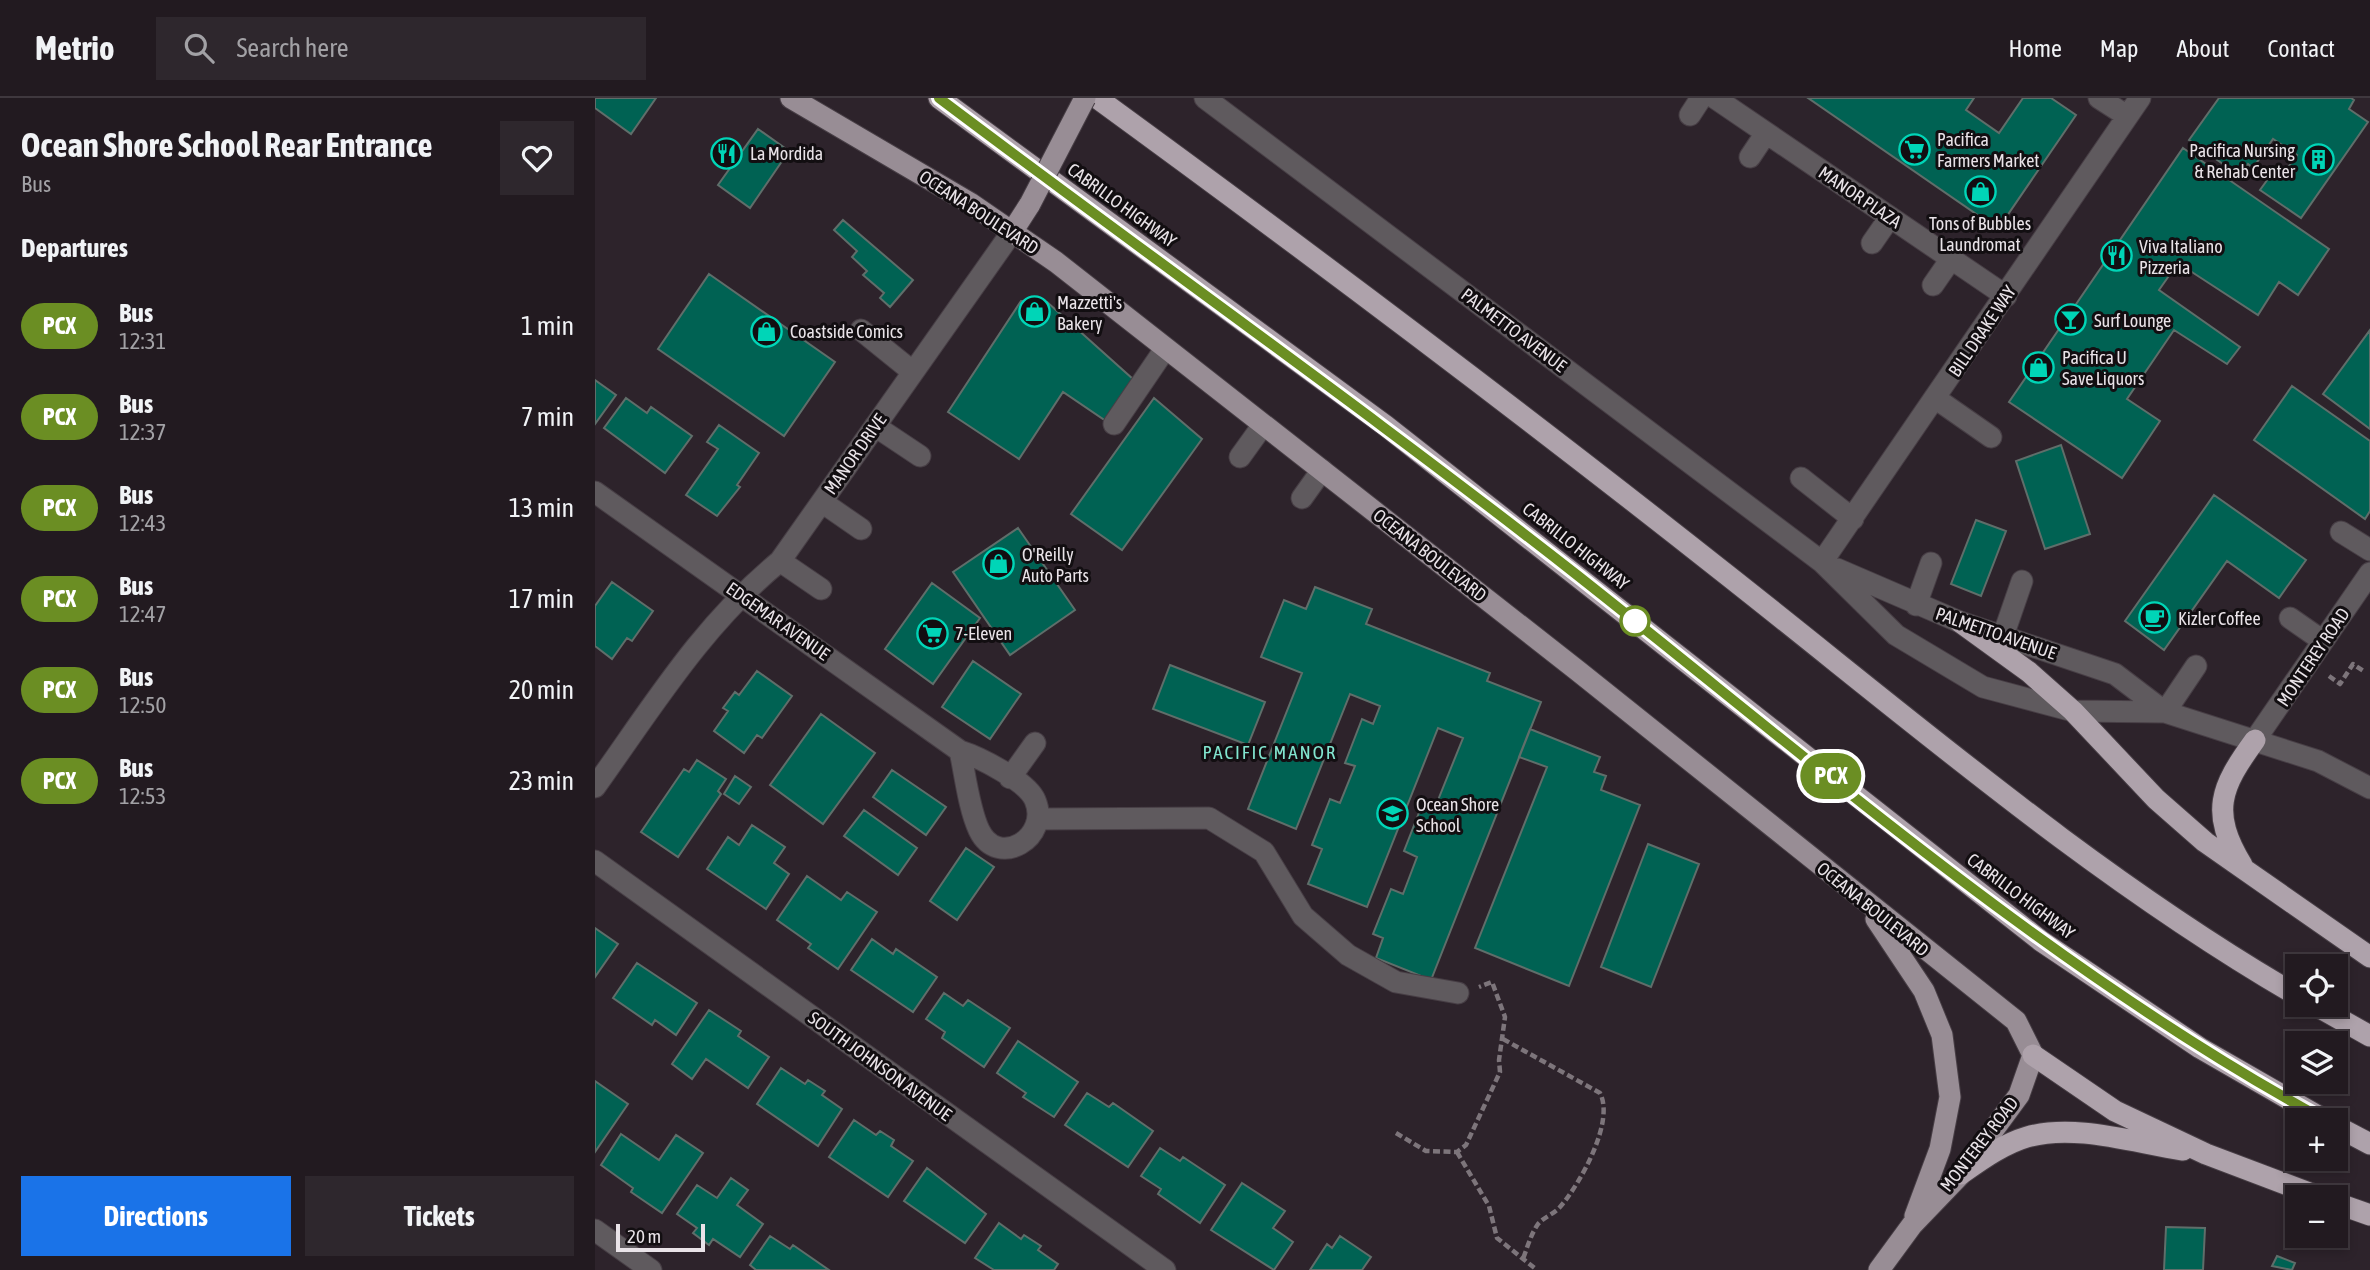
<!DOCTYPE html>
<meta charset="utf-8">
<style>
body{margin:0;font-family:"Asap Condensed",sans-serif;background:#2e272d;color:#f1f3f6;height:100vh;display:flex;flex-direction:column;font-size:26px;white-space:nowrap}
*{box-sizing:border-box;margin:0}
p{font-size:23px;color:#a2a1a5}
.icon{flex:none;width:38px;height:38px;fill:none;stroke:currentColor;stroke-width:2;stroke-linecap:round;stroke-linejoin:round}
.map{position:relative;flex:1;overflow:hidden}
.sheet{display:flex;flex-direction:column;background:#221a20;width:595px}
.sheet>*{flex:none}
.badge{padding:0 14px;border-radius:23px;font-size:24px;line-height:46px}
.tools{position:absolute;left:1690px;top:856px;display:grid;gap:14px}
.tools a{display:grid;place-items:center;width:63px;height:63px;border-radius:0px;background:#221a20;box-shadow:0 4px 10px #0003,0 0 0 2px #3f383e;font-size:35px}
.scale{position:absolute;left:21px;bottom:18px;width:89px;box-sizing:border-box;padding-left:7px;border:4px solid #e9e3e8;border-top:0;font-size:19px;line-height:24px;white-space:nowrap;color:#e9e3e8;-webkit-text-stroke:5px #120e11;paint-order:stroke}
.map>.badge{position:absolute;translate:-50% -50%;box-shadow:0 0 0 4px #fff}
h2{padding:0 21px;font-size:26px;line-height:63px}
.round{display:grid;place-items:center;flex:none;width:74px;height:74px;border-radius:0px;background:#2e272d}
.overview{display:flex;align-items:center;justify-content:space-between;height:119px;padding:0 21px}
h1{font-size:33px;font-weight:700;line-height:52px}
.action{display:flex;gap:14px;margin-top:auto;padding:14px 21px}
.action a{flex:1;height:80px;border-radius:0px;background:#1a73e8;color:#fff;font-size:28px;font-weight:700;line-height:80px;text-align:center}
.action a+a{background:#2e272d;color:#f1f3f6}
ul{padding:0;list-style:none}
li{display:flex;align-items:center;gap:21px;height:91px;padding:0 21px}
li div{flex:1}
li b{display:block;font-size:26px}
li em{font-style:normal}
li .badge{min-width:77px;font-weight:700;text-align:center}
header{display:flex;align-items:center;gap:42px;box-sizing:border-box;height:98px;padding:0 35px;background:#221a20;border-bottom:2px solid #3f383e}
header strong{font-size:33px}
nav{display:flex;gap:38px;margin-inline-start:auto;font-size:24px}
.search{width:490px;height:63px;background:#2e272d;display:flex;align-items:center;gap:18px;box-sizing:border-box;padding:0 24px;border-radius:0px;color:#a2a1a5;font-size:26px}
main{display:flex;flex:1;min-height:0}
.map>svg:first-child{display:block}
.building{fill:#006253;stroke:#5f6e6a;stroke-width:2}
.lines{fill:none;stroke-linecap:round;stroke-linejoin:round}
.minor-casing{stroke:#473e45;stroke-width:23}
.major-casing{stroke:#473e45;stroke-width:23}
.highway-casing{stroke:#473e45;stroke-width:23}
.path{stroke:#7d757b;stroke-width:4.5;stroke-dasharray:7 3.5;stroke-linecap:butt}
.minor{stroke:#5f5a5e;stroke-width:21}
.major{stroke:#988d95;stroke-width:21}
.highway{stroke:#aea2ab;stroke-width:21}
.major-bridge-casing{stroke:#473e45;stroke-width:23;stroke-linecap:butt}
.major-bridge{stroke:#988d95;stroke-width:21}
.line-casing{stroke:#fff;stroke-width:16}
.line{stroke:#6b8e23;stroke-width:10}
.stop-dot{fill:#fff;stroke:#6b8e23;stroke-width:3.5}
.labels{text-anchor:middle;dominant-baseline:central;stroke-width:6;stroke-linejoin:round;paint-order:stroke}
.poi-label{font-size:18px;fill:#e9e3e8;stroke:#120e11;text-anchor:start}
.street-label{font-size:18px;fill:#e9e3e8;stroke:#120e11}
.neighbourhood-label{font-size:19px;letter-spacing:2px;fill:#82e6d0;stroke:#120e11}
</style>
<header>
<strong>Metrio</strong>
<div class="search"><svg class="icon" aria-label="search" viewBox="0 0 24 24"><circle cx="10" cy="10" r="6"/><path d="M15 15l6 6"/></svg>Search here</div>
<nav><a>Home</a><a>Map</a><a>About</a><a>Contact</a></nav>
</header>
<main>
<section class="sheet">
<div class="overview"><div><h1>Ocean Shore School Rear Entrance</h1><p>Bus</p></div><a class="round"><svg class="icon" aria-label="heart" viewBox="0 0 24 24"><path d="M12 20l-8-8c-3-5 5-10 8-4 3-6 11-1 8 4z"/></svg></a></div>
<h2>Departures</h2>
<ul>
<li><span class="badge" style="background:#6b8e23;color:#fff">PCX</span><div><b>Bus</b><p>12:31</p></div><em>1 min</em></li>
<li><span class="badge" style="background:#6b8e23;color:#fff">PCX</span><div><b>Bus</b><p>12:37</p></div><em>7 min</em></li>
<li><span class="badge" style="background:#6b8e23;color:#fff">PCX</span><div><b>Bus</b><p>12:43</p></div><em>13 min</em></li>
<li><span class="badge" style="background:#6b8e23;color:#fff">PCX</span><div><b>Bus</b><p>12:47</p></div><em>17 min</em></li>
<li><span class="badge" style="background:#6b8e23;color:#fff">PCX</span><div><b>Bus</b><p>12:50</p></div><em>20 min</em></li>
<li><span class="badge" style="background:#6b8e23;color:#fff">PCX</span><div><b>Bus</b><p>12:53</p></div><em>23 min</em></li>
</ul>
<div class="action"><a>Directions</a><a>Tickets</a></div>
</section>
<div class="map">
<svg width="1775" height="1172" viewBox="0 0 1775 1172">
<rect width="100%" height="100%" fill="#2d232b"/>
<path class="building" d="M0 0H61L36 36 0 10Z
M1213 0H1379L1371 12 1404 35 1428 0H1456L1481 17 1403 131Z
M1624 0H1756L1759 2 1754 11 1773 24 1706 120 1665 92 1678 74 1686 79 1702 57 1678 41 1658 70 1653 66 1645 78 1594 42Z
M163 31 194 53 155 110 123 87Z
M1588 50 1734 151 1703 197 1684 184 1663 217 1583 165 1564 192 1645 249 1632 266 1579 232 1532 301 1565 323 1527 380 1414 304Z
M248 122 318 182 295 209 285 200 289 195 268 177 272 173 257 159 262 153 239 132Z
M114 176 240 264 189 338 63 251Z
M426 203 452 204 539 282 511 323 468 294 424 361 353 314Z
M1775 232V331L1728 296Z
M0 282 21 297 0 326Z
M1697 288 1775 343V413L1770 421 1659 342Z
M31 300 52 315 56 309 97 338 70 375 9 330Z
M559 300 607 341 527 452 476 416Z
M124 327 164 355 142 387 145 389 122 418 91 397 123 351 112 344Z
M1466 347 1495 436 1450 451 1421 363Z
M1619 397 1711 462 1684 500 1632 463 1569 552 1530 523Z
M1381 422 1411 433 1386 498 1356 486Z
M423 430 480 512 415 557 358 474Z
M17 484 58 513 37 543 32 540 17 561 0 548V508Z
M337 485 385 520 338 586 290 551Z
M720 489 777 511 771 526 895 575 892 583 946 604 836 882 781 860 788 840 778 836 796 791 808 796 822 759 809 753 827 707 839 712 868 640 843 630 772 809 713 786 727 751 717 747 735 701 745 705 760 668 750 665 767 621 778 626 785 608 755 596 701 731 653 711 707 575 666 559 689 502 711 511Z
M378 563 426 596 395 641 347 609Z
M575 567 670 604 653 647 558 611Z
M162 573 197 598 167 640 162 637 149 655 119 633 133 613 128 610 140 594 144 597Z
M226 616 280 655 228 726 175 687Z
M935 631 1005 659 999 674 1011 678 1006 692 1045 707 974 888 880 850 952 669 924 659Z
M102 662 131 681 123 693 126 696 83 759 46 734 89 671 94 674Z
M297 672 351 709 331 737 278 699Z
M140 678 156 689 144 706 129 696Z
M269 712 322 750 303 777 249 738Z
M157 727 190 749 179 765 194 776 171 811 112 771 133 739 144 747Z
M1053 746 1104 766 1056 889 1006 869Z
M371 750 399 769 362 822 335 803Z
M212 778 246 802 252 794 282 814 243 871 213 850 216 846 182 822Z
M0 830 23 846 0 879Z
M277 841 298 856 301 851 342 879 318 914 256 872Z
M42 865 102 905 81 937 60 922 57 927 18 900Z
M349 895 368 908 373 902 415 930 389 969 347 940 350 934 331 921Z
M114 912 146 933 143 938 174 959 153 990 111 961 97 981 77 966Z
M423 943 483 984 459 1019 428 999 431 995 402 975Z
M186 970 210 986 213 982 230 993 227 997 247 1011 223 1048 162 1006Z
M0 983 33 1006 0 1054Z
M492 995 514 1009 518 1005 558 1033 533 1069 470 1027Z
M259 1022 281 1037 285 1033 299 1042 296 1048 318 1063 293 1099 234 1059Z
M26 1036 64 1062 81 1037 108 1055 67 1115 36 1094 38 1090 6 1067Z
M565 1050 585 1063 588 1059 630 1087 605 1125 563 1096 566 1091 546 1078Z
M332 1070 391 1116 370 1145 309 1103Z
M136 1080 153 1092 142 1107 168 1126 145 1159 118 1141 114 1147 98 1135 102 1130 82 1116 102 1087 122 1100Z
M647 1085 690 1113 678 1130 698 1144 679 1172 616 1132Z
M404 1125 426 1141 429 1137 446 1148 443 1152 463 1166 459 1172H399L380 1160Z
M1571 1129 1610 1130 1608 1172H1569Z
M175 1138 195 1151 198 1147 234 1172H161L155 1167Z
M745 1138 776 1159 767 1172H715L732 1146 737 1150Z
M1682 1158 1700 1165 1697 1172 1677 1168Z"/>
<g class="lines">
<defs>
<path id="minor" d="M610 0 1227 464 1301 537 1388 589 1478 613 1570 614 1723 663 1775 690
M1120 0 1411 198
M1504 0 1532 18
M1095 17 1106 0
M1155 59 1171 35
M1277 145 1295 119
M1338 187 1356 161
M266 232 318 274
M1340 300 1396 339
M519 326 570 251
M280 328 325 358
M645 359 668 327
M1206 380 1258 421
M0 394 365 653
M707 400 727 372
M227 404 266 431
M1746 434 1775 452
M185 463 226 491
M1227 464 1545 0
M1242 471 1365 524 1520 576 1570 614
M1321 507 1336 465
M1695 520 1728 543
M1408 538 1427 483
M1570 614 1601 568
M1660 642 1775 475
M365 653C384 659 432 683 440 702 456 739 403 772 384 732 374 711 370 676 365 653Z
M415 680 440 645
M0 689C58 608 107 527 185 463L417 134
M443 721 614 720 669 754 708 818 753 857 801 884 863 895
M0 763 570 1172
M0 1132 56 1172"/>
<path id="major" d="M196 0 375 105 461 164 983 573 1421 923 1438 957 1424 997 1366 1076 1317 1127 1284 1172
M417 134 435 106
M1281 821 1329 893 1347 937 1355 999 1345 1051 1320 1118"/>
<path id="highway" d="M344 0 791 328 1446 843 1605 950 1730 1022
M502 0C713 154 922 311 1127 473 1314 620 1496 778 1703 898
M1365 524 1434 574 1478 613 1561 701 1610 744 1775 859
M1647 767C1615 714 1625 690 1660 642
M1718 906 1775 938
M1438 957 1520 1013 1611 1056 1725 1099
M1741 1028 1775 1046
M1366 1076C1386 1062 1408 1046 1432 1039 1480 1025 1540 1045 1588 1052
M1741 1105 1775 1117"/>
</defs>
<use href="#minor" class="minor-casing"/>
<use href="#major" class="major-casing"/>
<use href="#highway" class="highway-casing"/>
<path class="path" d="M1734 578 1745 586 1758 566 1770 574
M908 941 1005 995C1020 1024 985 1086 965 1109 959 1116 949 1119 943 1126 936 1136 932 1150 928 1161
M801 1035 831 1053 862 1054 871 1047 905 974 904 962 910 919 897 884 884 889
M862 1054 894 1108 902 1140 942 1172"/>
<use href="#minor" class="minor"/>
<use href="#major" class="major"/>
<use href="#highway" class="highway"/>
<defs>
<path id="major-bridge" d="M435 106 490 0"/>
</defs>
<use href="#major-bridge" class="major-bridge-casing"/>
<use href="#major-bridge" class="major-bridge"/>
</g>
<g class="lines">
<defs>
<path id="line" d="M344 0C556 160 773 313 982 477 1224 668 1458 874 1730 1022"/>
</defs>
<use href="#line" class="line-casing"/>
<use href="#line" class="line"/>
</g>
<defs>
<symbol id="supermarket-ring" viewBox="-11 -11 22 22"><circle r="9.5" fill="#120e11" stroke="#00d5b7" stroke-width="1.5"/><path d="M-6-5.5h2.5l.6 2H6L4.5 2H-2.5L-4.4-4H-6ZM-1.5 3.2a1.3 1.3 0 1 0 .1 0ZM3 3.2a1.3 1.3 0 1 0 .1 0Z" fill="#00d5b7"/></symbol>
<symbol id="restaurant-ring" viewBox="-11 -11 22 22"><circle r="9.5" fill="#120e11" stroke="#00d5b7" stroke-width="1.5"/><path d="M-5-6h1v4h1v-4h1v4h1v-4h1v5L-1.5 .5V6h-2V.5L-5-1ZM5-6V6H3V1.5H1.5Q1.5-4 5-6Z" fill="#00d5b7"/></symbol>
<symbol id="building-ring" viewBox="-11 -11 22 22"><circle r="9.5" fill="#120e11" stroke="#00d5b7" stroke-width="1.5"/><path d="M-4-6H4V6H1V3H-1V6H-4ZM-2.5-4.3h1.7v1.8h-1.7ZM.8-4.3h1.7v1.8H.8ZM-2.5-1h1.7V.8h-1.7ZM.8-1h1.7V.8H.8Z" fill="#00d5b7"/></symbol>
<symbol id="shop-ring" viewBox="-11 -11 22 22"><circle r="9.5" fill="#120e11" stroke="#00d5b7" stroke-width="1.5"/><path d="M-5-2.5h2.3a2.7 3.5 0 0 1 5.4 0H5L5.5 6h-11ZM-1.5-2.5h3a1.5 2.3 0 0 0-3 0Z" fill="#00d5b7"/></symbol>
<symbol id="bar-ring" viewBox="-11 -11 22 22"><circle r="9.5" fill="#120e11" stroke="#00d5b7" stroke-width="1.5"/><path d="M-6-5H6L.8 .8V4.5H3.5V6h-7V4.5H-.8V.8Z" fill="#00d5b7"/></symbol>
<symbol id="cafe-ring" viewBox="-11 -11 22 22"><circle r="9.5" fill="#120e11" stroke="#00d5b7" stroke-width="1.5"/><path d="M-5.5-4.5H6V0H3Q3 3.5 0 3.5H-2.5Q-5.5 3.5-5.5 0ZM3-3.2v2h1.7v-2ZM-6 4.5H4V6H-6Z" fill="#00d5b7"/></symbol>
<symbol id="school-ring" viewBox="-11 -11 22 22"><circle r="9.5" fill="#120e11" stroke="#00d5b7" stroke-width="1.5"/><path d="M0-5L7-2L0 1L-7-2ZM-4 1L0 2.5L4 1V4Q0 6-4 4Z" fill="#00d5b7"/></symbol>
</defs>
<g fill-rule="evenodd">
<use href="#supermarket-ring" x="1302" y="34" width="35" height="35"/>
<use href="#restaurant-ring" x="114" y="38" width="35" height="35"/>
<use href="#building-ring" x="1706" y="44" width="35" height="35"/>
<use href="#shop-ring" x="1368" y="76" width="35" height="35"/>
<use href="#restaurant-ring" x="1504" y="140" width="35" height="35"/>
<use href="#shop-ring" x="422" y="196" width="35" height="35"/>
<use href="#bar-ring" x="1458" y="204" width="35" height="35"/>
<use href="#shop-ring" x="154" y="216" width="35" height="35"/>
<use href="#shop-ring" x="1426" y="252" width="35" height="35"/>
<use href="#shop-ring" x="386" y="448" width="35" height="35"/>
<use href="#cafe-ring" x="1542" y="502" width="35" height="35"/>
<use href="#supermarket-ring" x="320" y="518" width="35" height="35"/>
<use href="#school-ring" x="780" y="698" width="35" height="35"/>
</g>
<circle class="stop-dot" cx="1040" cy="523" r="14"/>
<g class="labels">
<g class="poi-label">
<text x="1342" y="41">Pacifica<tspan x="1342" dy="21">Farmers Market</tspan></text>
<text x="1700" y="52" text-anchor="end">Pacifica Nursing<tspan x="1700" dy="21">&amp; Rehab Center</tspan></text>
<text x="155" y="55">La Mordida</text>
<text x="1385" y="125" text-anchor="middle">Tons of Bubbles<tspan x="1385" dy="21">Laundromat</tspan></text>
<text x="1544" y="148">Viva Italiano<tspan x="1544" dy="21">Pizzeria</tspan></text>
<text x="462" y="204">Mazzetti's<tspan x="462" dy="21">Bakery</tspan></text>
<text x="1499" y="222">Surf Lounge</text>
<text x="195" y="233">Coastside Comics</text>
<text x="1467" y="259">Pacifica U<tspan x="1467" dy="21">Save Liquors</tspan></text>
<text x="427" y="456">O'Reilly<tspan x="427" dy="21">Auto Parts</tspan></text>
<text x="1583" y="520">Kizler Coffee</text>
<text x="360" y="535">7-Eleven</text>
<text x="821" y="706">Ocean Shore<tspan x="821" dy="21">School</tspan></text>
</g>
<g class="street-label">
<text transform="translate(1265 99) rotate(34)">MANOR PLAZA</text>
<text transform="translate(527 107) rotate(36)">CABRILLO HIGHWAY</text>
<text transform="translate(384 114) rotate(33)">OCEANA BOULEVARD</text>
<text transform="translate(919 232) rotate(37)">PALMETTO AVENUE</text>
<text transform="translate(1387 233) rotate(-56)">BILL DRAKE WAY</text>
<text transform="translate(260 356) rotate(-55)">MANOR DRIVE</text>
<text transform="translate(981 448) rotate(38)">CABRILLO HIGHWAY</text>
<text transform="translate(835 457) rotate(38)">OCEANA BOULEVARD</text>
<text transform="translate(183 523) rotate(35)">EDGEMAR AVENUE</text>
<text transform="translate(1401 535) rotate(19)">PALMETTO AVENUE</text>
<text transform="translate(1718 559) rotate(-56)">MONTEREY ROAD</text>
<text transform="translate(1426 798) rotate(37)">CABRILLO HIGHWAY</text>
<text transform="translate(1278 811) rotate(39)">OCEANA BOULEVARD</text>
<text transform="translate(285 968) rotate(36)">SOUTH JOHNSON AVENUE</text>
<text transform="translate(1384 1046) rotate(-52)">MONTEREY ROAD</text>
</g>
<g class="neighbourhood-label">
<text x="675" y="654">PACIFIC MANOR</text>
</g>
</g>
</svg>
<div class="tools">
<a><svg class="icon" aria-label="locate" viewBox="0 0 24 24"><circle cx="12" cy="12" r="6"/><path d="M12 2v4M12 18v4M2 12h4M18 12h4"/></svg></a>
<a><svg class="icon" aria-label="layers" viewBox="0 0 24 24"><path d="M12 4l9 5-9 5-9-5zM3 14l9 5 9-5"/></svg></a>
<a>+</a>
<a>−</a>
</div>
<div class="scale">20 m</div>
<b class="badge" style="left:1236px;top:678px;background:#6b8e23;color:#fff">PCX</b>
</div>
</main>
